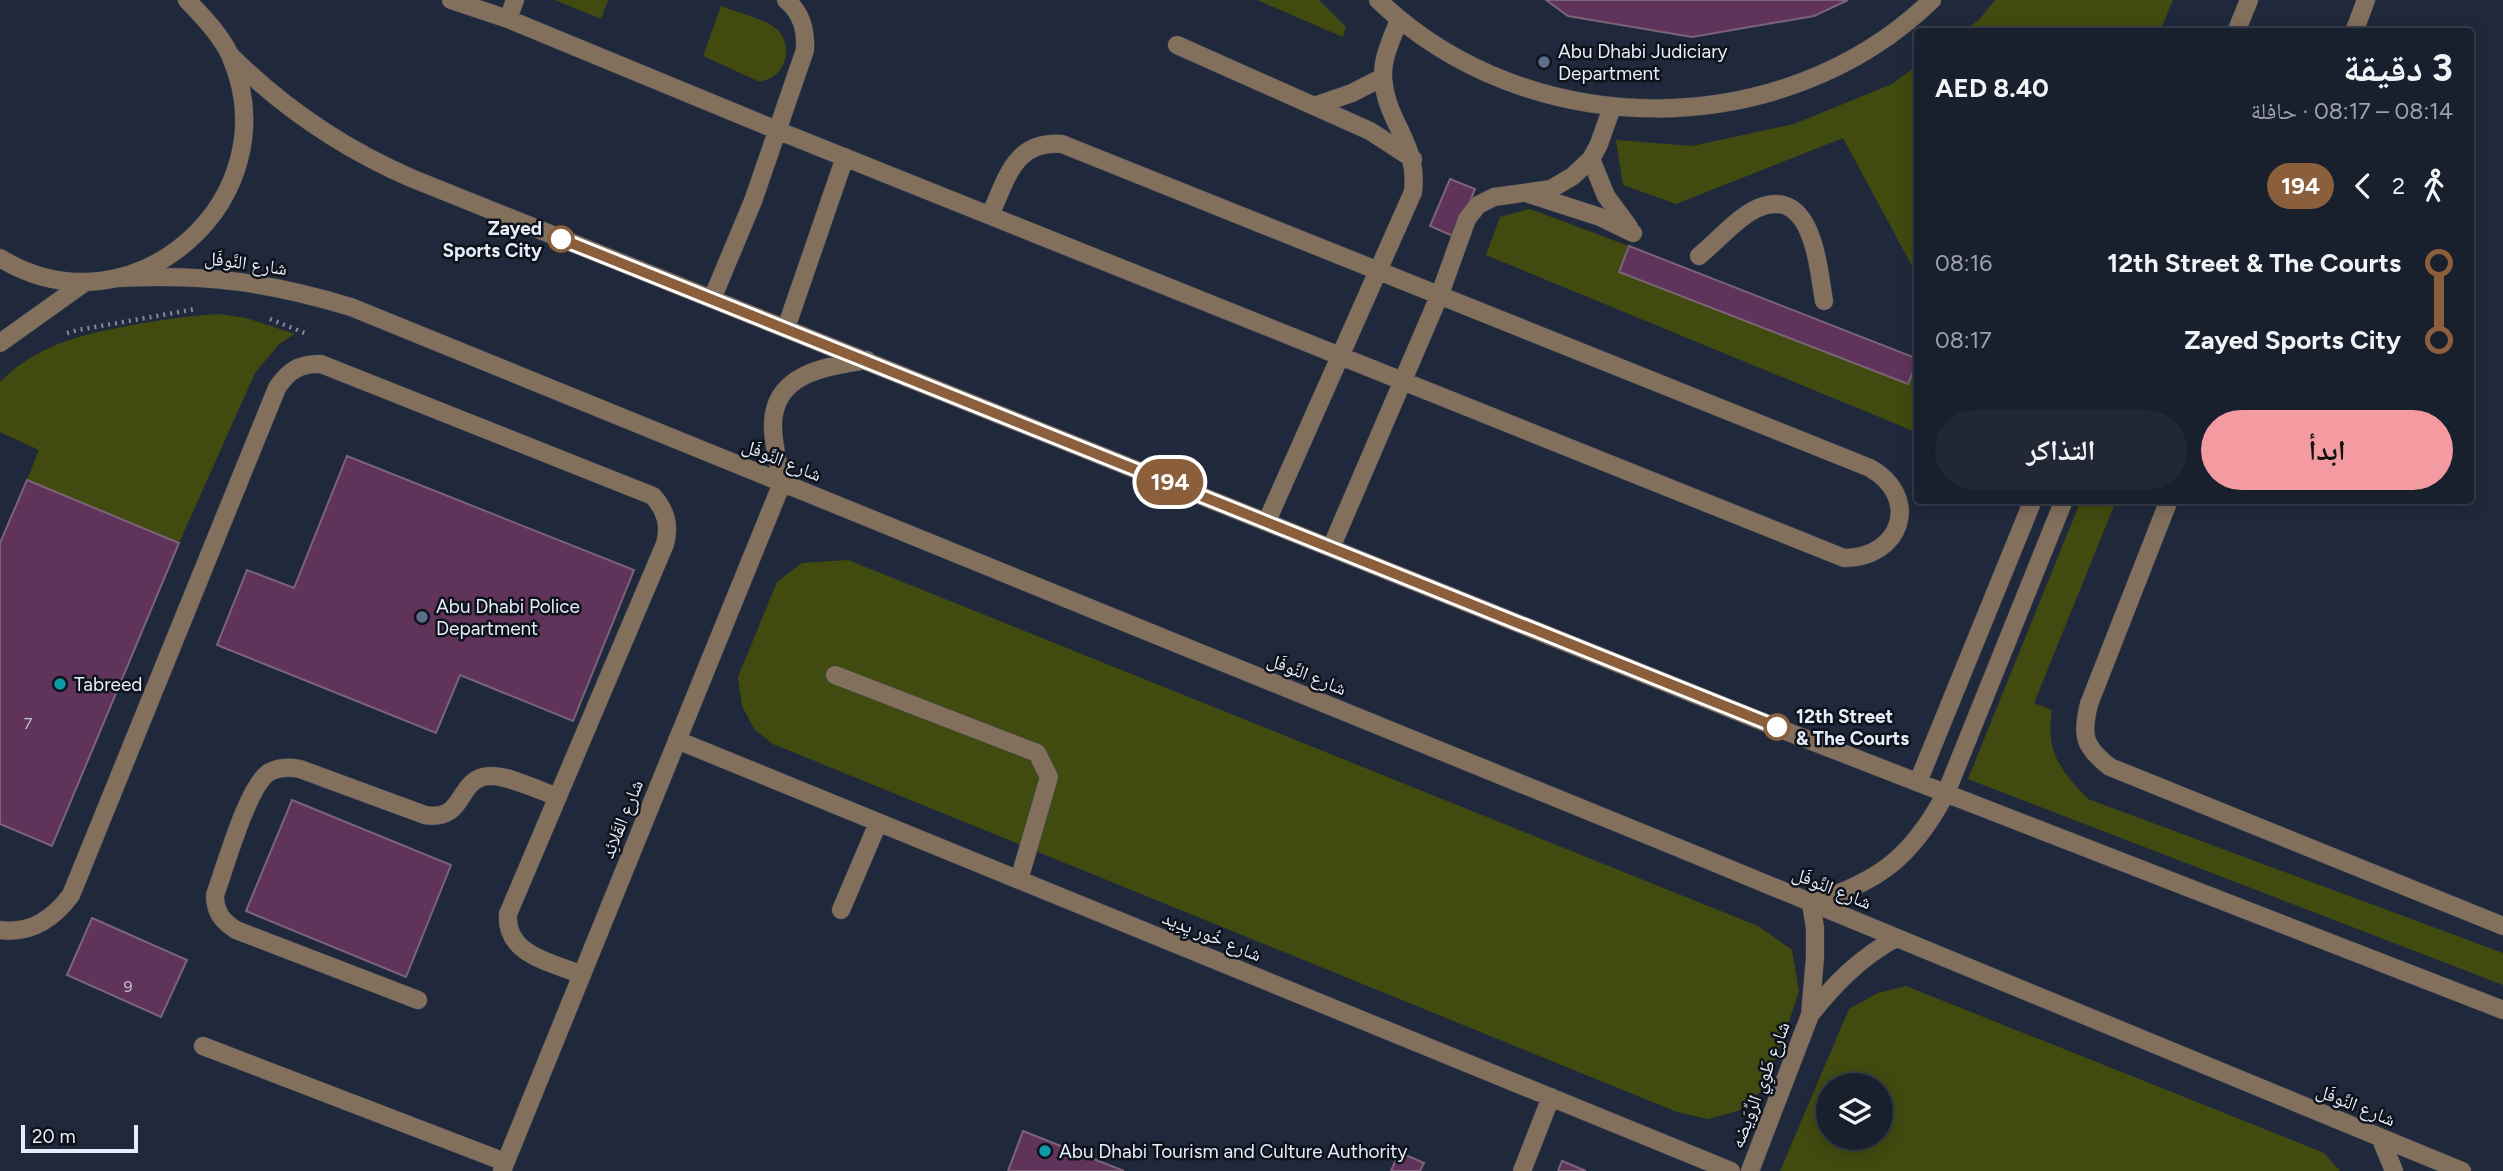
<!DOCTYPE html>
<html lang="ar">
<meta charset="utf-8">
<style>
body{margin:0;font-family:Figtree,"Noto Naskh Arabic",sans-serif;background:#212735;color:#f1f3f6;direction:rtl;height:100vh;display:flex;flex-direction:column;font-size:26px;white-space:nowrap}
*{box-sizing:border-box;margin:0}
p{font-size:23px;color:#9fa2aa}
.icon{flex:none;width:38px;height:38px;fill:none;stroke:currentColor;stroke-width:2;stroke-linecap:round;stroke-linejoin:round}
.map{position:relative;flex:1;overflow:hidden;direction:ltr}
.sheet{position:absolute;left:1914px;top:28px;width:560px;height:476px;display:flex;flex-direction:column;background:#181f2d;border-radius:7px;box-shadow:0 4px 18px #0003,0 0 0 2px #363d49;direction:rtl}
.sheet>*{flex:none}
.badge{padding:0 14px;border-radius:23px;font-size:24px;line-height:46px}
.tools{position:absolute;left:1816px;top:1073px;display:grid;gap:14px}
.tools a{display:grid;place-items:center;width:77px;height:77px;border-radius:50%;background:#181f2d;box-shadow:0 4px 18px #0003,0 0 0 2px #363d49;font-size:35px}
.scale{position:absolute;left:21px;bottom:18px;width:117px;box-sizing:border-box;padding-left:7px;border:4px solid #e6edfa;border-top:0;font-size:19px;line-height:24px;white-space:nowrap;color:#e6edfa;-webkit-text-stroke:5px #0e121b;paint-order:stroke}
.map>.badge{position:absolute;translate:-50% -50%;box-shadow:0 0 0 4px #fff}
.legs{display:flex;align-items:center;gap:10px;height:77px;padding:0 21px;font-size:23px}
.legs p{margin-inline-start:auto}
.headline{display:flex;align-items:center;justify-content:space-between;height:119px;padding:0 21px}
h1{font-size:38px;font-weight:700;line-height:52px}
.primary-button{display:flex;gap:14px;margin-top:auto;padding:14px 21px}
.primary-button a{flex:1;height:80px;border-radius:42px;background:#f49aa1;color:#111;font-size:28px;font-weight:700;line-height:80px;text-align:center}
.primary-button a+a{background:#212735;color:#f1f3f6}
ul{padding:0 21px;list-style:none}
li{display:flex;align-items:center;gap:24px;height:77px;font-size:26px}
li i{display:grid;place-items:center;width:10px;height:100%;margin:0 9px;background:currentColor}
li i::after{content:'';width:18px;height:18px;margin:-9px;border:5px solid;border-radius:50%;background:#181f2d}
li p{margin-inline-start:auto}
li:first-child i{background:linear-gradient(#0000 50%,currentColor 0)}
li:last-child i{background:linear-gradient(currentColor 50%,#0000 0)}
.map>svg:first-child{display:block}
.green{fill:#414b0f;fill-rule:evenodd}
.building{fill:#60345a;stroke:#7a6476;stroke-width:2}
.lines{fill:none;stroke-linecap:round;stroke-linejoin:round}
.minor-casing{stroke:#3c4457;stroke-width:19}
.path{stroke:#828a9a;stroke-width:4.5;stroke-dasharray:2 5;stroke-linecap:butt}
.minor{stroke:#826f5c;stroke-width:18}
.line-1-casing{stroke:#fff;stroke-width:16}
.line-1{stroke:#8b5e3c;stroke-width:10}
.service-dot{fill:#5c6f8a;stroke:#0e121b;stroke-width:2.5}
.stop-1-dot{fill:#fff;stroke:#8b5e3c;stroke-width:3.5}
.culture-dot{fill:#0f9aa8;stroke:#0e121b;stroke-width:2.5}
.labels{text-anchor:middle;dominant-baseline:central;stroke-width:5;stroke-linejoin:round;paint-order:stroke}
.number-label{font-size:16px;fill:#c4bfd2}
.poi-label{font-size:19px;fill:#e6edfa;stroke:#0e121b;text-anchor:start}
.stop-label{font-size:19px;font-weight:bold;fill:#e6edfa;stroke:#0e121b;text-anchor:end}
.street-label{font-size:19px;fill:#e6edfa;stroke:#0e121b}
</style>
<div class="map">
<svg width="2503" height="1171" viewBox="0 0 2503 1171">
<rect width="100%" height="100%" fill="#20293c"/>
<path class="green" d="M555 0H608L601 19Z
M1257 0H1319L1346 27 1343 37Z
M1995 0H2173L2160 31H1963L1979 20Z
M721 6C736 12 761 18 774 27 790 38 790 63 775 75 771 79 765 80 760 82L703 56Z
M1918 65V277L1843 138 1676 204 1623 185 1616 140 1692 146 1794 124 1892 84Z
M1530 209 1629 246 1620 272 1907 384 1918 359V433L1486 255 1500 217Z
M220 314 246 318 295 334 279 344 255 373 179 543 27 480 39 450 0 432V382C41 341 89 333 144 323 169 319 194 315 220 314Z
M2081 500 2116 501 2034 703 2052 710C2045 751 2060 770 2088 799L2503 953V985L1968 779Z
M848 560 1758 926 1792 950 1799 991 1781 1045 1760 1092 1738 1111 1708 1119 1677 1112 773 744 755 730 742 706 738 677 777 582 802 563Z
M1906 986 2324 1153 2340 1171H1780L1849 1009 1878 993ZM1829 1085H1881V1138H1829Z"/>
<path class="building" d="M1546 0H1848L1814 16 1692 37 1568 16Z
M1546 0H1848L1814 16 1692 37 1568 16Z
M1450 179 1475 189 1455 237 1430 226Z
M1629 246 1918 359 1908 384 1619 272Z
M347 456 634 570 573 721 460 675 436 733 217 645 247 570 294 588Z
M27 480 179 543 52 846 0 824V543Z
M292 800 451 865 406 977 246 911Z
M92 918 187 960 161 1017 67 975Z
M1023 1131 1124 1171H1008Z
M1399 1152 1424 1163 1420 1171H1391Z
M1562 1161 1586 1171H1558Z"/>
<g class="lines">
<defs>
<path id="minor" d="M451 0 508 19 779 131 1844 558C1901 558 1922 498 1870 468L1062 144C1014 140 1007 179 990 215
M1378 0C1528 144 1782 145 1932 0
M508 19 515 0
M2236 32 2249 0
M2354 32 2366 0
M1177 45 1370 131 1413 159
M230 55C283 108 342 148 411 178L1778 728 2503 1010
M1314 106 1352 93 1383 77
M1591 159 1606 196 1629 227
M1529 194 1600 217 1633 233
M1699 256C1716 242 1739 216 1758 208 1813 185 1818 267 1824 301
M0 258C133 340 293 197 230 55 220 34 203 17 187 0
M120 278C206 274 269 282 351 307L1679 848 2462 1171
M712 299 753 201 805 50C806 30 802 13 786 0
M786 328 845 157
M0 343 84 283
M2169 500 2089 704C2081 736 2084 747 2110 767L2503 926
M1267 521 1413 192C1419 143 1386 123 1383 78 1382 58 1392 38 1399 20
M1331 548 1440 294 1467 219 1478 205 1494 197 1551 189 1573 176 1591 159 1599 144 1612 107
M835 675 1037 753 1049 777 1019 880
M677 740 1731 1171
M1918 782 2033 500
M841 910 878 823
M0 930C31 934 53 919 71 895L277 388C288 371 300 363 321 364L653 496C666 511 670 525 665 544L508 914C505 955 551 962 582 975
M418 1000 236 930C222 921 215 912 215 895 225 868 247 788 268 773 278 767 289 767 300 769L425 815C467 822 456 777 490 776 508 775 540 791 558 797
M1810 1015C1835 983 1860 958 1896 938
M203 1046 505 1162
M2380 1137 2394 1171
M502 1171 782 483C779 464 772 443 773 423 775 372 827 367 867 360
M1522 1171 1551 1097
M1750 1171 1810 1015 1815 958V928L1811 903C1879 882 1912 857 1946 793L2064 500"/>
</defs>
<use href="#minor" class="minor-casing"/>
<path class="path" d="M270 319 307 334
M67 333 78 330 196 309"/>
<use href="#minor" class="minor"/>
</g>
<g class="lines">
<defs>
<path id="line-1" d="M561 239 1777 727"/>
</defs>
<use href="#line-1" class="line-1-casing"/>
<use href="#line-1" class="line-1"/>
</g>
<g class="service-dot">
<circle cx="1544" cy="62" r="7"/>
<circle cx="422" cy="617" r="7"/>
</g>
<g class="stop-1-dot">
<circle cx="561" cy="239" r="12"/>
<circle cx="1777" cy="727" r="12"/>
</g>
<g class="culture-dot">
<circle cx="60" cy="684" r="7"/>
<circle cx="1045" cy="1151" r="7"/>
</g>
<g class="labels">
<g class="number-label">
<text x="28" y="723">7</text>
<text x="128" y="986">9</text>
</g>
<g class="poi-label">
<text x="1558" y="51">Abu Dhabi Judiciary<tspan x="1558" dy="22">Department</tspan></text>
<text x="436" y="606">Abu Dhabi Police<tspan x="436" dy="22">Department</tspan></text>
<text x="74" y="684">Tabreed</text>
<text x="1059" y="1151">Abu Dhabi Tourism and Culture Authority</text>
</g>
<g class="stop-label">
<text x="542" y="228">Zayed<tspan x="542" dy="22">Sports City</tspan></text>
<text x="1796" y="716" text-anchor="start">12th Street<tspan x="1796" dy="22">&amp; The Courts</tspan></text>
</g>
<g class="street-label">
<text transform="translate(246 263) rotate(8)">شارع النَّوفَل</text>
<text transform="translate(782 460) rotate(22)">شارع النَّوفَل</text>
<text transform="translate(1307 674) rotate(22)">شارع النَّوفَل</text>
<text transform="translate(622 819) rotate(-68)">شارع القَلائِد</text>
<text transform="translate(1832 888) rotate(22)">شارع النَّوفَل</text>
<text transform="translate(1212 936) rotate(22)">شارع خُور يِدِيد</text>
<text transform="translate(1760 1085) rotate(-69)">شارع طَوِي الرِّوَيضه</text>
<text transform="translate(2356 1105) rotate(22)">شارع النَّوفَل</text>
</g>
</g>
</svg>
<div class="tools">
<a><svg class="icon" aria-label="layers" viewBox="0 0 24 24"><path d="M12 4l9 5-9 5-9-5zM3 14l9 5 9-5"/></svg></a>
</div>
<div class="scale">20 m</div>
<b class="badge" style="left:1170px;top:482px;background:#8b5e3c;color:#fff">194</b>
<section class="sheet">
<div class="headline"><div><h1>3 دقيقة</h1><p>08:14 – 08:17 · حافلة</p></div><b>AED 8.40</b></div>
<div class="legs"><svg class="icon" aria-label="walk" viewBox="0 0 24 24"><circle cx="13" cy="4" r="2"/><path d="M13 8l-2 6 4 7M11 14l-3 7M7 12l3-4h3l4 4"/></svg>2<svg class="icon" aria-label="back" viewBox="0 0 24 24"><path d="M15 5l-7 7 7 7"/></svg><b class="badge" style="background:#8b5e3c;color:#fff">194</b></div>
<ul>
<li><i style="color:#8b5e3c"></i><b>12th Street &amp; The Courts</b><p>08:16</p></li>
<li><i style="color:#8b5e3c"></i><b>Zayed Sports City</b><p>08:17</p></li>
</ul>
<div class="primary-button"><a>ابدأ</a><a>التذاكر</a></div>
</section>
</div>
